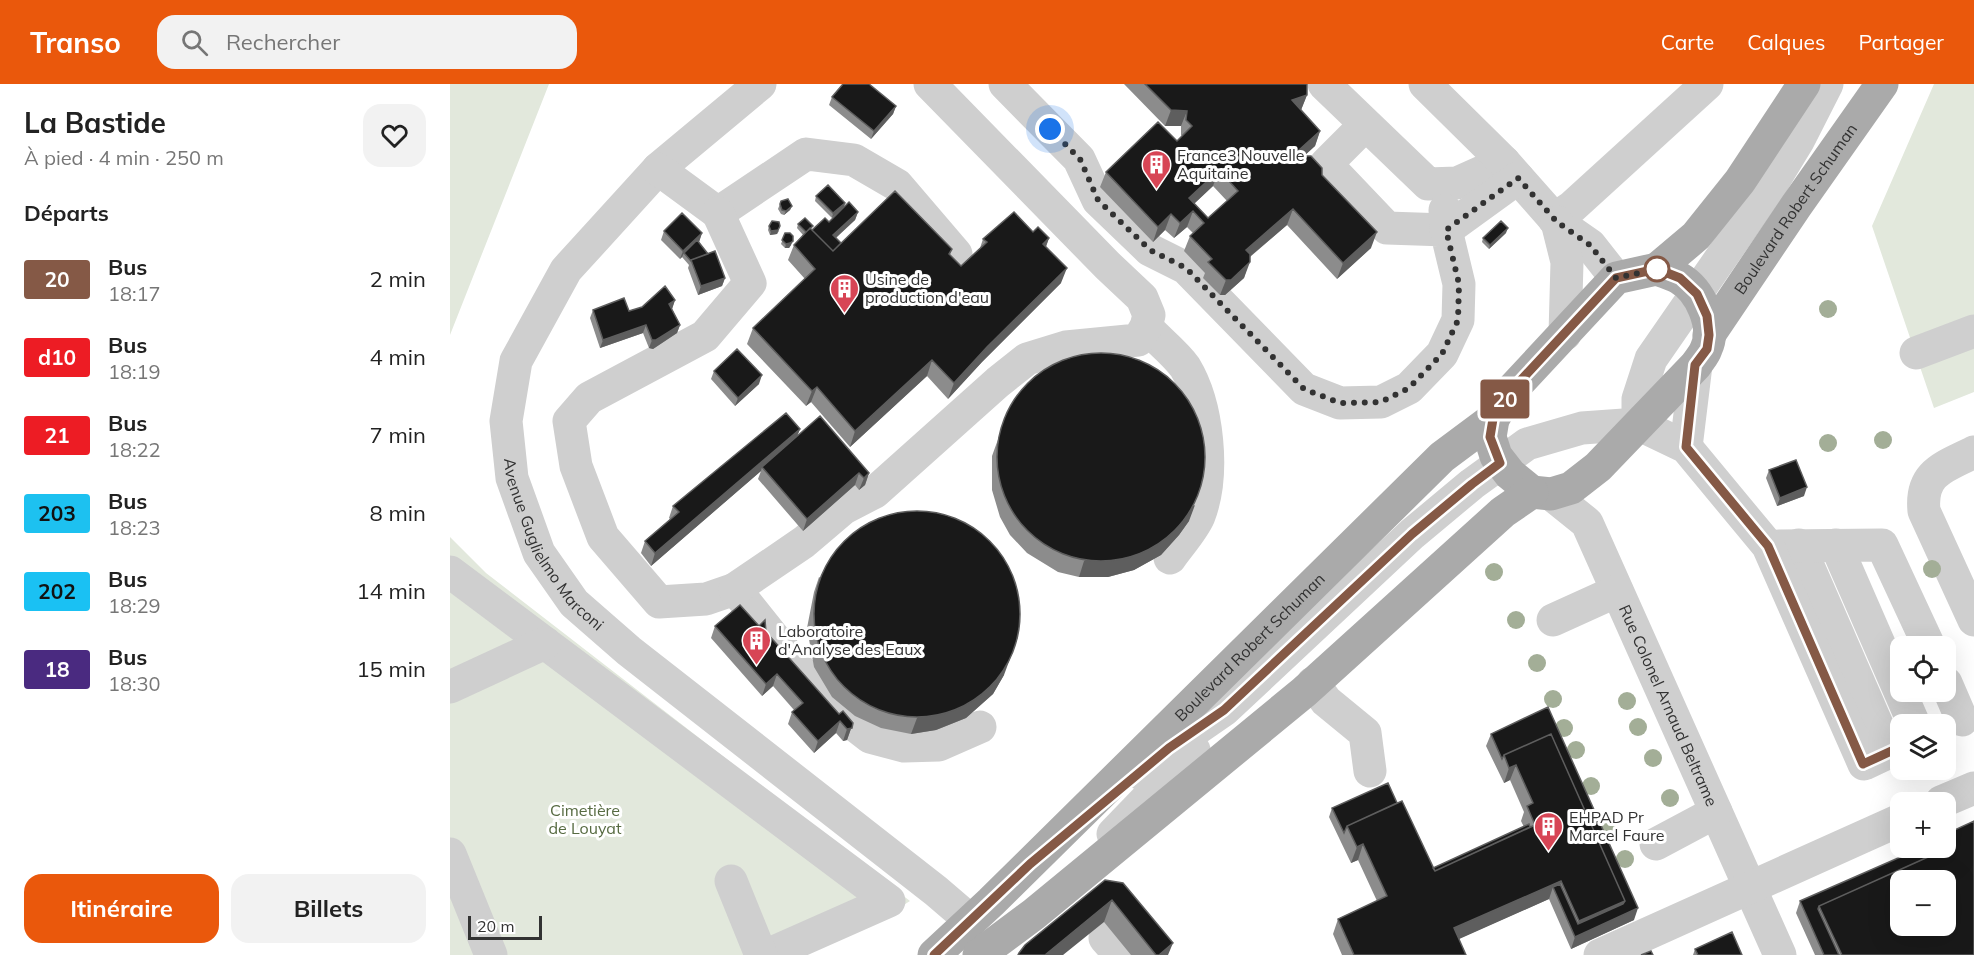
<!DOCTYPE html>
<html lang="fr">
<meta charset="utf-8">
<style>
body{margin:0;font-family:Mulish,sans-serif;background:#f2f2f2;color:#222;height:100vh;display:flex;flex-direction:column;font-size:22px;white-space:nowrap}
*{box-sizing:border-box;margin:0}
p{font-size:20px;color:#767676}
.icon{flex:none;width:33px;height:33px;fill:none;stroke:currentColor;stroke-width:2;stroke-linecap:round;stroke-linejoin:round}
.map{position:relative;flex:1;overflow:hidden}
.side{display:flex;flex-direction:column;background:#fff;width:450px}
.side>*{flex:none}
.badge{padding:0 12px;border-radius:4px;font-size:21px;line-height:39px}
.fabs{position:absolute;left:1440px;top:552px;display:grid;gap:12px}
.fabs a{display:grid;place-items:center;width:66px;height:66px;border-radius:12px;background:#fff;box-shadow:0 6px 24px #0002;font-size:30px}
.scale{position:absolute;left:18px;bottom:15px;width:74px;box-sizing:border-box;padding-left:6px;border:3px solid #323232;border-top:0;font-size:16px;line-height:21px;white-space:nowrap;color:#323232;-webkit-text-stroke:4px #fff;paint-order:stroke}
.you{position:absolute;width:30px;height:30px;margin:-15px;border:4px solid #fff;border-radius:50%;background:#1a73e8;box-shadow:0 0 0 9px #1a73e833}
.map>.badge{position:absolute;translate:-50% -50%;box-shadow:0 0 0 3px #fff}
h2{padding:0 24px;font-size:22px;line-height:54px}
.round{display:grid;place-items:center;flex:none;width:63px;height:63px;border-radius:18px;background:#f2f2f2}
.headline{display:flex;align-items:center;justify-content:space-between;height:102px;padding:0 24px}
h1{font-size:28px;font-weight:700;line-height:45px}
.button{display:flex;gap:12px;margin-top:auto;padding:12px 24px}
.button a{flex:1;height:69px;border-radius:18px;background:#ea580c;color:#fff;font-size:24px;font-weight:700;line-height:69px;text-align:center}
.button a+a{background:#f2f2f2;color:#222}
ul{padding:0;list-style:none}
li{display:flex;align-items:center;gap:18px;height:78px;padding:0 24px}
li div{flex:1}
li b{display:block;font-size:22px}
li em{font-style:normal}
li .badge{min-width:66px;font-weight:700;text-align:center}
header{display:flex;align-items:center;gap:36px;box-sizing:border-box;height:84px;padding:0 30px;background:#ea580c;color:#fff}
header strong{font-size:28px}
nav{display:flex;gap:33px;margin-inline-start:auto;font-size:21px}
.search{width:420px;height:54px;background:#f2f2f2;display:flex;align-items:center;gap:15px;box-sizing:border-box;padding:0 21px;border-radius:18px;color:#767676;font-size:22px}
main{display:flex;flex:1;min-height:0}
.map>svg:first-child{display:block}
.green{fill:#e2e8dc}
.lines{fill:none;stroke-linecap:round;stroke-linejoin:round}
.minor{stroke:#cfcfcf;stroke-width:33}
.major{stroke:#aaa;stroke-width:33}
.tree{fill:#a3ae97}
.wall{fill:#8c8c8c;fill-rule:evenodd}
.shaded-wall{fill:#5e5e5e}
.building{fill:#191919;stroke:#5e5e5e;stroke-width:1.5;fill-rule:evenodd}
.line-casing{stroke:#fff;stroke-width:14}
.line{stroke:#855946;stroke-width:9}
.walk{stroke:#323232;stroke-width:6;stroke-dasharray:0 10.8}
.stop-dot{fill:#fff;stroke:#855946;stroke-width:3}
.labels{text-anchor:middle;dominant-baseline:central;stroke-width:6;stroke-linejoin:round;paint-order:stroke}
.poi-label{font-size:16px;fill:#323232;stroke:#fff;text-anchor:start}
.street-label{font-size:16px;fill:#323232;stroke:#fff}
.park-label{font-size:16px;fill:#576b42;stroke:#fff}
</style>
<header>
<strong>Transo</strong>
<div class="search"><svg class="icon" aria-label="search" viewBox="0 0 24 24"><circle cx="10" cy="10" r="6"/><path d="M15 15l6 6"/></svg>Rechercher</div>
<nav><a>Carte</a><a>Calques</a><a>Partager</a></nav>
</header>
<main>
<section class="side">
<div class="headline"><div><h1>La Bastide</h1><p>À pied · 4 min · 250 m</p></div><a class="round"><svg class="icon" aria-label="heart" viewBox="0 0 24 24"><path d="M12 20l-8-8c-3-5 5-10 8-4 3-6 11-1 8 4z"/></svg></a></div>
<h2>Départs</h2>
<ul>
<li><span class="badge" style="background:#855946;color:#fff">20</span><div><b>Bus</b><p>18:17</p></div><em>2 min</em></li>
<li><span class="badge" style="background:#ed1c24;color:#fff">d10</span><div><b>Bus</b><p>18:19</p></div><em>4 min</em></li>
<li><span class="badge" style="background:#ed1c24;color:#fff">21</span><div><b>Bus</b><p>18:22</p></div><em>7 min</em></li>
<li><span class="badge" style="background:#1dc1f0;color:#111">203</span><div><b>Bus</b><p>18:23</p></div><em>8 min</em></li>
<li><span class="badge" style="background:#1ac1f3;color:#111">202</span><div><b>Bus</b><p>18:29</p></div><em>14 min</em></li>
<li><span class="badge" style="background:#4a2a80;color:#fff">18</span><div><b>Bus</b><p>18:30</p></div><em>15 min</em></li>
</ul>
<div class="button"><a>Itinéraire</a><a>Billets</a></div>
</section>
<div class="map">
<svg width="1524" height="871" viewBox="0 0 1524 871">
<rect width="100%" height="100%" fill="#fff"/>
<path class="green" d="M0 0H99L0 251Z
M1484 0H1524V308L1484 324 1422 142Z
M0 453 36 489 460 817 433 834 339 871H0Z"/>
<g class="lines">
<g class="minor">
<path id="s1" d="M310 0 208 85 116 186 66 277 56 337 62 394 89 469 124 519 179 567 486 807 521 837"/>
<path d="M555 0 629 75 648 116 700 166 736 184 854 305 890 319 931 318 959 304 992 270 1008 236 1009 200 996 146 937 144 876 80 915 41"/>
<path d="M874 0 978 100 1007 99 1054 78"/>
<path d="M975 0 1054 78 1107 138 1140 161 1166 194"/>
<path d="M208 85 268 129 356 70 404 76 447 101 506 170"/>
<path d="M995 126 996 146 1068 94"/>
<path d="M268 129 300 199 255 252 139 314 119 337 126 382 153 453 209 518 256 515 285 505 376 619 420 653 454 662 489 661 530 643"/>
<path d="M1104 135 1122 123 1257 0"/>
<path d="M1107 138 1117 178 1115 250"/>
<path d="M696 243C708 256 725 269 735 283 758 321 765 390 749 432 743 446 729 461 720 474"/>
<path d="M1466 269 1524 247"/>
<path d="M1188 340V315L1201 275 1320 103 1348 57 1377 0"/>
<path d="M1236 363 1246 281"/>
<path d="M1524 368C1495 383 1470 388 1474 427L1524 536"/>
<path id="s2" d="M1101 410 1137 439 1330 871"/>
<path d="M1349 461 1439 668"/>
<path d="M1386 461 1464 640"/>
<path d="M1329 462 1432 461 1479 562"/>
<path d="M0 488 439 817 317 871"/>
<path d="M285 505 354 458 394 424 425 408 548 298 577 275 616 263 688 256 696 243 699 231 692 214 658 182 480 0"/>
<path d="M1103 536 1167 507"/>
<path d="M863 599 876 617 915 649 920 687"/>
<path d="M1496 599 1512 636"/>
<path d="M0 603 95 559"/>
<path d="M689 689 719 664 774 626 962 450 1022 400 1077 360 1132 344 1188 340 1236 363 1318 462 1414 680 1450 663"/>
<path d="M1491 718 1524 704"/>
<path d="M663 750 744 666"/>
<path d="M1206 760 1266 728"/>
<path d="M0 770 41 871"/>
<path d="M281 797 311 871"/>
<path d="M655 854 670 871"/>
<path d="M1150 871 1450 736"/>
</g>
<g class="major">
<path d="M1207 185C1214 188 1222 190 1229 194 1250 206 1267 242 1256 265 1254 271 1249 276 1246 281L1148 383 1121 404 1101 410 1082 408 1060 390 1046 372 1040 353 1043 335 1058 310 1166 194Z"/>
<path d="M1207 185 1246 152 1290 97 1354 0"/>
<path id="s3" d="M1259 251 1346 122 1432 0"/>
<path id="s4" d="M484 871 541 818 992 373 1043 335"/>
<path d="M529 871 584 830 854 608 1053 428 1082 408"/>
</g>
</g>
<g class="tree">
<circle cx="1378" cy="225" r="9"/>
<circle cx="1433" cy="356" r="9"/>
<circle cx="1378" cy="359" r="9"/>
<circle cx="1482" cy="485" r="9"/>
<circle cx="1044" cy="488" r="9"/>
<circle cx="1066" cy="536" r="9"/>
<circle cx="1087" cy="579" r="9"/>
<circle cx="1103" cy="615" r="9"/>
<circle cx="1177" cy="617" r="9"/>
<circle cx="1188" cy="643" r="9"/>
<circle cx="1114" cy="644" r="9"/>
<circle cx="1126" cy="666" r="9"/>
<circle cx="1203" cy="674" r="9"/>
<circle cx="1141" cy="702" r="9"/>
<circle cx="1220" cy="714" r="9"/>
<circle cx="1158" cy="741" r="9"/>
<circle cx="1175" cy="775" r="9"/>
</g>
<path class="wall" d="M674 0H857V11L851 26 870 47 865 62 854 72 872 91 921 164 887 195 837 141 800 173 794 194 775 211H770L753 194 755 189 734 167 740 152 743 149 737 143 724 154 715 146 703 158 650 103 656 88 727 57 732 52 731 51V42H715ZM763 102 777 117 758 134 744 120Z
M382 13 446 22 443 30 421 55 379 21Z
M366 112 395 119 394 123 382 134 365 117Z
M331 117 342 122 340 126 334 131 331 130 328 125Z
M408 128 405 136 386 154 391 159 502 165 500 171 511 182 530 164 533 155 583 148 599 154 596 163 611 199 532 278 498 315 477 292 400 363 361 318 356 322 297 260 303 244 355 195 338 176 344 161 353 151 347 144 348 140 363 142 361 145 362 146 379 138Z
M319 142 329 147 327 150 320 151 318 146Z
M214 147 252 149 249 158 275 194 272 202 248 211 238 184 239 181 232 173 230 175 211 156Z
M335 149 341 161 339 164H335L331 160Z
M1056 149 1039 165 1032 158 1033 154Z
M225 216 222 225 230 241 227 249 203 265 199 264 193 249 150 264 140 234 143 226 179 227Z
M264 287 309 300 285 322 261 295Z
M559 325 739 437 729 451 711 471 684 486 658 493H629L608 488 577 469 560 451 550 433 542 406V372Z
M350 345 347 353 419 389 415 401 409 406 405 401 353 447 308 395 311 387 201 482 191 469 195 457 220 435 219 434 223 422Z
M1319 386 1354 412 1327 422 1316 394Z
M369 493 554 591 543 610 516 634 486 646 461 650 431 644 405 632 382 613 364 583 357 544 364 508Z
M265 542H309L316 548 389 630 403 639 397 656 393 657 386 649 364 669 338 640 342 628 344 626 323 602 312 612 261 554Z
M1098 623 1184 836 1121 865 1099 815 1008 855 1016 871H892L883 850 888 835 927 817 908 776 901 779 879 733 882 724 947 719 983 784 1074 743 1071 737 1074 728 1060 696 1054 699 1036 662 1041 650Z
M1472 764H1496L1524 871H1365L1346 829 1350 817Z
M655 796 718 871H681L654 838Z
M1245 865 1292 871H1243Z"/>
<path class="shaded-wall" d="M857 11 851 26 842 16Z
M446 22 443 30 421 55 424 47Z
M721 26 737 27 731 42H715Z
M870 47 865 62 843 82 849 66Z
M769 86 763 102 733 130 739 114Z
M395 119 394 123 382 134 383 129Z
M342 122 340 126 334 131 336 127Z
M843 125 837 141 790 181 796 166Z
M743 127 737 143 724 154 730 139Z
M408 128 405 136 380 159 383 151Z
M721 130 715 146 703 158 708 143Z
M330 142 327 150 320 151 321 147Z
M1058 144 1056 149 1039 165 1040 161Z
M927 148 921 164 887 195 893 179Z
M252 149 249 158 234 169 232 173 230 175 233 167Z
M599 154 593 170V160Z
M343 157 341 161 339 164H335L336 160Z
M800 178 794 194 775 211H770L776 196Z
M617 184 611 199 532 278 498 315 504 299 537 263Z
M275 194 272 202 248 211 251 202Z
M225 216 222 225 216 228 219 220Z
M196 241 193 249 150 264 153 256Z
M230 241 227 249 203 265 199 264 202 256Z
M482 276 477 292 400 363 405 347Z
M312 291 309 300 285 322 288 314Z
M367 303 361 318 356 322 362 307Z
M350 345 345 357 312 383 311 387 201 482 205 469Z
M409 389 405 401 353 447 357 435Z
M419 389 415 401 409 406 414 394Z
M1357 403 1354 412 1327 422 1330 414Z
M745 421 739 437 729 451 711 471 684 486 658 493H629L634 477Z
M568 553 554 591 543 610 516 634 486 646 461 650 467 634Z
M327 590 323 602 312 612 316 600Z
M390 637 386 649 364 669 368 657Z
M403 639 397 656 393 657 397 645Z
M1066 681 1060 696 1054 699 1059 684Z
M913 760 908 776 901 779 907 763Z
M1111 797 1106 810 1103 803 1099 815 998 860 1004 844Z
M662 816 654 838 613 871H595Z
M1175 817 1169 832 1124 850 1129 837Z
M1188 824 1184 836 1121 865 1125 853Z
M723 859 718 871H709Z"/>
<path class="building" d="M393 0H419L446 22 424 47 382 13Z
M695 0H857V11L842 16 870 47 849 66 854 72H861L872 84V91L927 148 893 179 843 125 796 166 800 170V178L781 196H776L758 178 762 175 740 152 754 139 743 127 730 139 721 130 708 143 656 88 708 38 727 57 742 42 736 36 737 27 721 26ZM769 86 788 107 758 134 739 114Z
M378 101 395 119 383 129 366 112Z
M445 107 502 165 499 170 511 182 537 158 533 155 564 128 583 148 588 143 599 154 593 160 617 184 537 263 504 299 482 276 405 347 367 303 362 307 303 244 365 185 344 161 360 144 383 167Z
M338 115 342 122 336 127 332 126 330 120 331 117Z
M399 118 408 128 383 151 391 159 383 167 362 146 375 134 379 138Z
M232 129 252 149 233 167 214 147Z
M355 134 363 142 356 148 348 140Z
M322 137 329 138 330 142 328 146 321 147 319 142Z
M1051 137 1058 144 1040 161 1033 154Z
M335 149H340L343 152V157L340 159 336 160 332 156Z
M247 156 258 170 241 176V177L234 169Z
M265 167 275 194 251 202 241 176Z
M215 202 225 216 219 220 230 241 206 256H202L196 241 153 256 143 226 174 214 179 227 192 223Z
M287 265 312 291 288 314 264 287Z
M547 373a104 104 0 1 1 208 0a104 104 0 1 1-208 0Z
M336 329 350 345 205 469 195 457 229 428 223 422Z
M370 332 419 389 414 394 409 389 357 435 312 383Z
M1346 376 1357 403 1330 414 1319 386Z
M364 530a103 103 0 1 1 206 0a103 103 0 1 1-206 0Z
M290 521 309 542 315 536 316 548 389 630 393 627 403 639 402 644 397 645 390 637 368 657 342 628 353 619 327 590 316 600 265 542Z
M1098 623 1188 824 1125 853 1103 803 1110 800 1128 840 1173 820 1175 817 1101 650 1054 671 1052 675 1041 650Z
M1101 650 1175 817 1129 837 1111 797 1004 844 1016 871H903H904L888 835 937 812 913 760 907 763 897 742 952 717 985 787 1085 741 1077 722 1083 719 1066 681 1059 684 1054 671Z
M938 699 947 719 897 742 894 749 882 724Z
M1524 737V871H1392L1369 822 1478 773 1474 764H1496V750ZM1450 796H1496V842H1450Z
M1079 740 1080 743 985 787 983 784Z
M1471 764 1476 774 1369 822 1368 825 1389 871H1374L1350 817Z
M655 796 673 799 723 859 709 871H706L662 816 595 871H568L569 869 575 861Z
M1282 848 1292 871H1248L1245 865Z
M1201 867 1203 871H1191Z"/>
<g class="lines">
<defs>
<path id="line" d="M484 871 580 780 719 664 774 626 962 450 1022 400 1050 379 1040 353 1043 335 1058 310 1166 194 1207 185 1230 194 1247 210 1257 232 1259 251 1257 265 1245 281 1236 363 1318 462 1413 680 1450 663"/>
</defs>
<use href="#line" class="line-casing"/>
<use href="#line" class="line"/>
<path class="walk" d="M600 45 630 75 648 116 700 166 736 184 854 305 890 319 931 318 959 304 992 270 1008 236 1009 200 996 146 1068 94 1107 138 1140 161 1166 194 1207 185"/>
</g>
<defs>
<symbol id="building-pin" viewBox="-11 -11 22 30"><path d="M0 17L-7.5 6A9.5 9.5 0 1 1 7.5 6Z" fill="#d74555" stroke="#fff"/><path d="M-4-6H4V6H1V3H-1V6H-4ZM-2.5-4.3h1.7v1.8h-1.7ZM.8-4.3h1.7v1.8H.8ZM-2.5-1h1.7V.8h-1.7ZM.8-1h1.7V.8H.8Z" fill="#fff"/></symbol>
</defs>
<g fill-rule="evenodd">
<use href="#building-pin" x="690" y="64" width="33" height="45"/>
<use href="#building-pin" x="378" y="188" width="33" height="45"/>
<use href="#building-pin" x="290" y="540" width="33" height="45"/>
<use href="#building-pin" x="1082" y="726" width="33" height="45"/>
</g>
<circle class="stop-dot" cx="1207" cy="185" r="12"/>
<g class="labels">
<g class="poi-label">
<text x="727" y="71">France3 Nouvelle<tspan x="727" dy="18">Aquitaine</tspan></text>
<text x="415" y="195">Usine de<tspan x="415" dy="18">production d'eau</tspan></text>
<text x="328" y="547">Laboratoire<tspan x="328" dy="18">d'Analyse des Eaux</tspan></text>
<text x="1119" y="733">EHPAD Pr<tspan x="1119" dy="18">Marcel Faure</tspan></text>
</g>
<g class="street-label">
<text stroke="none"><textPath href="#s3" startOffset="153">Boulevard Robert Schuman</textPath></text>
<text stroke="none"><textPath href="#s1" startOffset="570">Avenue Guglielmo Marconi</textPath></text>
<text stroke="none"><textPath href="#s4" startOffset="441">Boulevard Robert Schuman</textPath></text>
<text stroke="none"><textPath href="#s2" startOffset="246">Rue Colonel Arnaud Beltrame</textPath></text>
</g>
<g class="park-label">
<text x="135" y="726">Cimetière<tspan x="135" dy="18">de Louyat</tspan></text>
</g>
</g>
</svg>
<div class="fabs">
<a><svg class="icon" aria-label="locate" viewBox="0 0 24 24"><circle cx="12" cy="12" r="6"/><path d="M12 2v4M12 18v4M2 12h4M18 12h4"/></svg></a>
<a><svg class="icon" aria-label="layers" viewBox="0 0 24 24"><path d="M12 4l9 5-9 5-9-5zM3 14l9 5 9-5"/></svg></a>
<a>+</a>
<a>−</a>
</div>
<div class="scale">20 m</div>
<div class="you" style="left:600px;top:45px"></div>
<b class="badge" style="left:1055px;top:315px;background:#855946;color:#fff">20</b>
</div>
</main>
